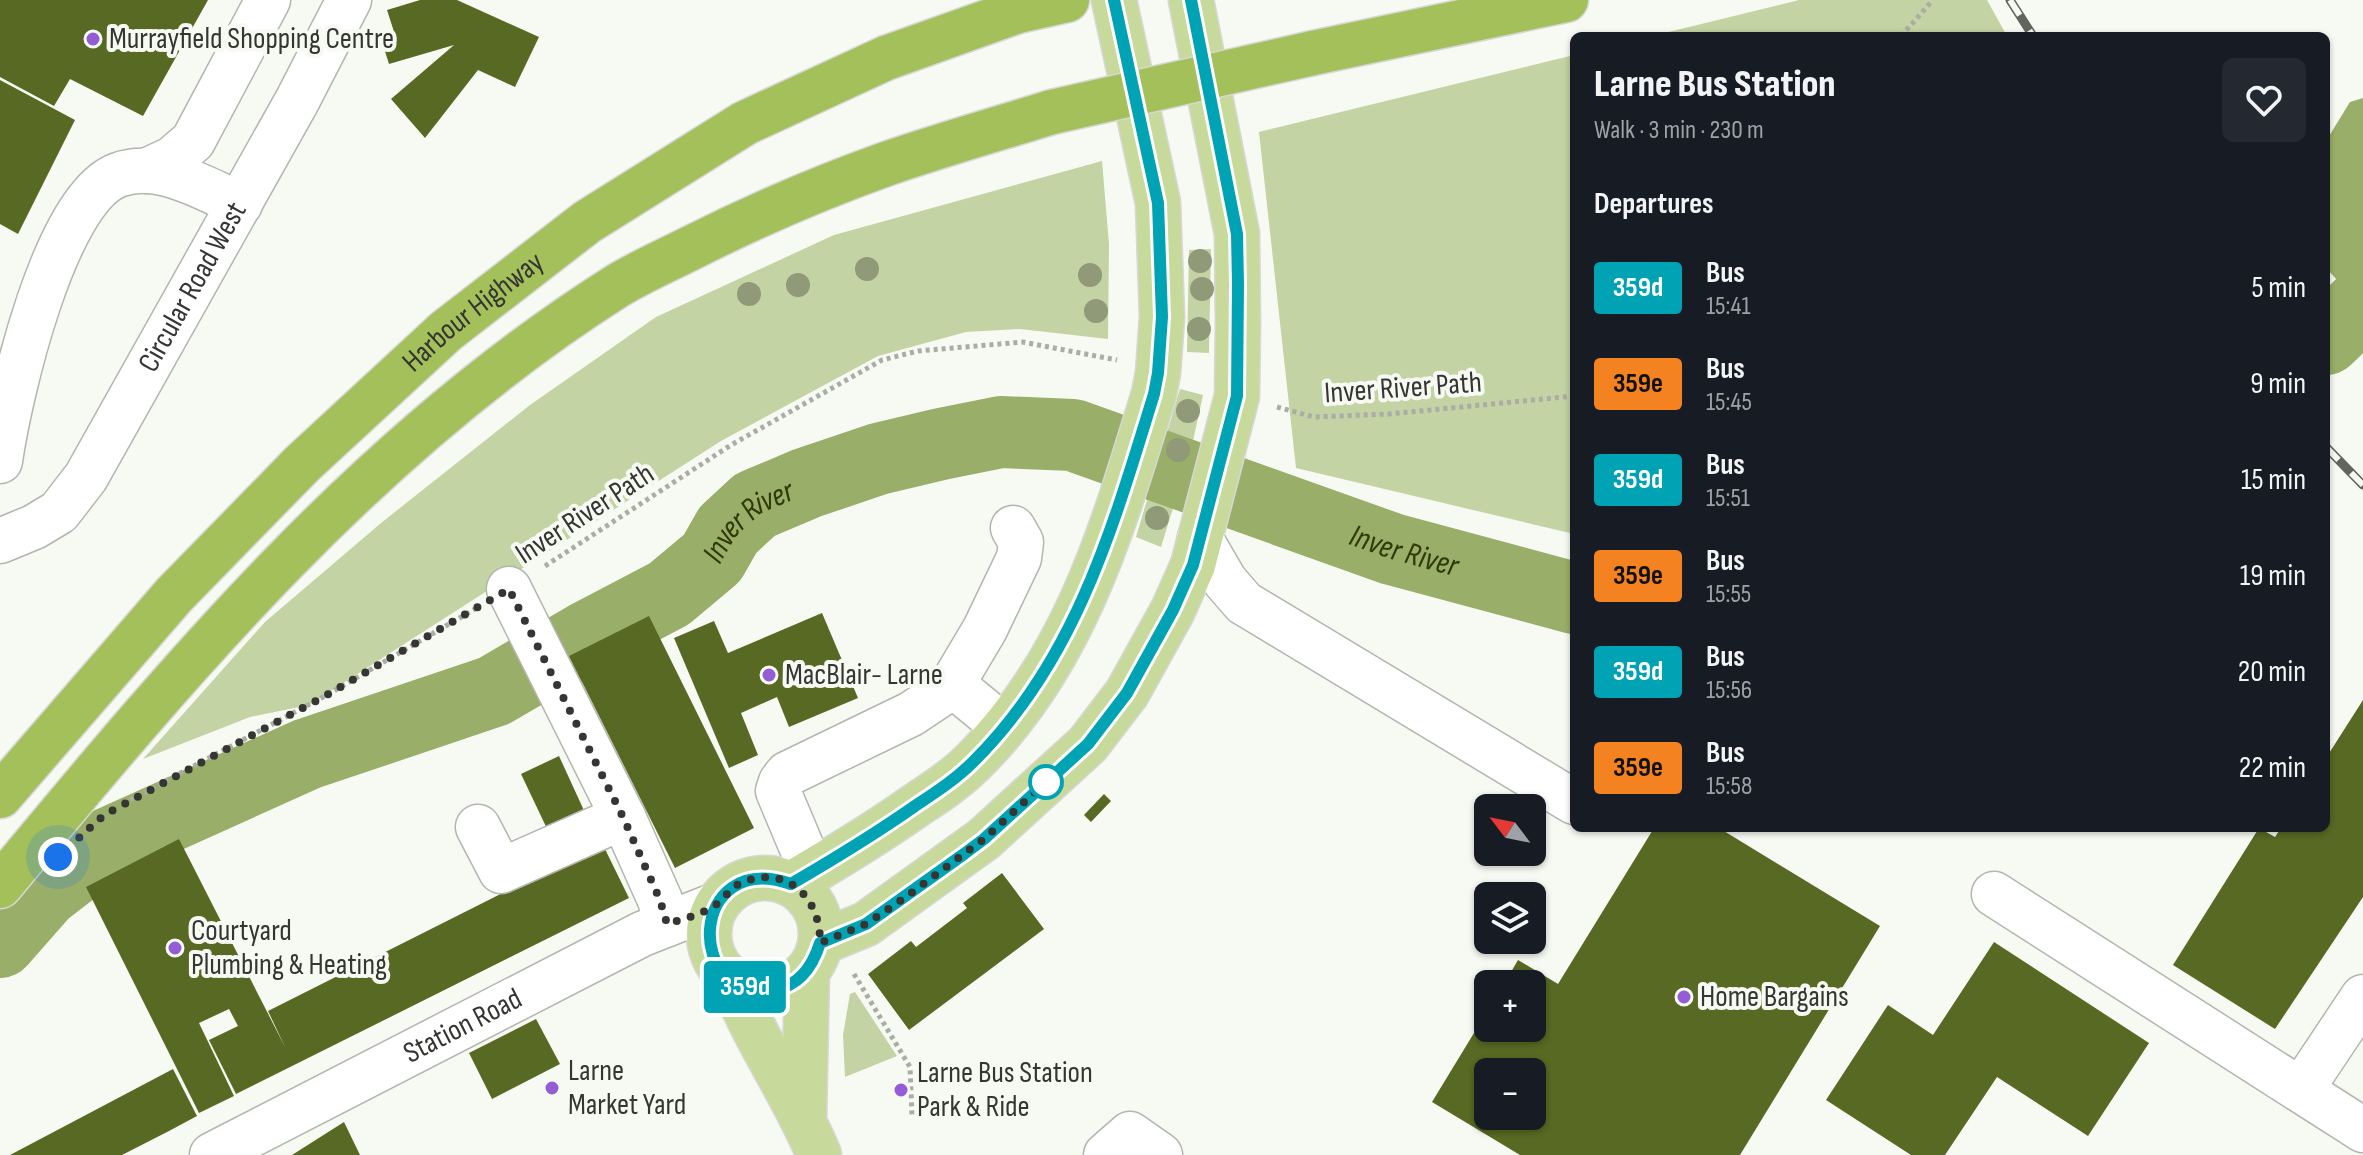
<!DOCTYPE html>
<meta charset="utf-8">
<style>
body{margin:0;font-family:"Sofia Sans Condensed",sans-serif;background:#242831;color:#f1f3f6;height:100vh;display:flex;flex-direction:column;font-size:30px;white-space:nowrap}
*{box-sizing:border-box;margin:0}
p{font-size:26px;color:#9ea1a6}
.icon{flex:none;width:44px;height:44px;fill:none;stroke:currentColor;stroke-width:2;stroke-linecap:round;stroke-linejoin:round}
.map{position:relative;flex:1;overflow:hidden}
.side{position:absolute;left:1570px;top:32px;width:760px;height:800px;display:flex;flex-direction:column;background:#171b24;border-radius:12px;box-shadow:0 2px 6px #0004}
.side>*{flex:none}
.badge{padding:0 16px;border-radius:6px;font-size:28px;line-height:52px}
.needle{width:52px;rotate:302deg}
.fabs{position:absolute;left:1474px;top:794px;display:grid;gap:16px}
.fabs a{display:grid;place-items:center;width:72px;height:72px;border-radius:12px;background:#171b24;box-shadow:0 2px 6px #0004;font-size:40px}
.you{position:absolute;width:40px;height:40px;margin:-20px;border:6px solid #fff;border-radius:50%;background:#1a73e8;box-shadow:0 0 0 12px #1a73e833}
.map>.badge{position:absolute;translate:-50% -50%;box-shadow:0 0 0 4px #fff}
h2{padding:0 24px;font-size:30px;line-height:72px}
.round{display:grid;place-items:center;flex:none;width:84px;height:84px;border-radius:12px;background:#242831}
.headline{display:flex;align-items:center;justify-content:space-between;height:136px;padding:0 24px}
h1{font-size:38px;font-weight:800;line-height:60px}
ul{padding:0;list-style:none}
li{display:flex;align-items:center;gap:24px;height:96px;padding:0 24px}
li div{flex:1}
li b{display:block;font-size:30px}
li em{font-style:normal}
li .badge{min-width:88px;font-weight:700;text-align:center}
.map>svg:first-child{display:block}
.green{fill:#c3d3a3}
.water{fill:#99ae68}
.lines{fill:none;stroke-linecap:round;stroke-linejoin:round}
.river{stroke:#99ae68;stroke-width:72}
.building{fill:#576923;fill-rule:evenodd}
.minor-casing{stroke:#b3b6af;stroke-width:47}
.major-casing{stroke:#d7d7d6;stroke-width:47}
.highway-casing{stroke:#d7d7d6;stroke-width:47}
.path{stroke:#aaaca6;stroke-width:5;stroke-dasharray:4 4;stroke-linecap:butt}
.minor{stroke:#fff;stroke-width:44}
.major{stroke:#c8d99c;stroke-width:44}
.highway{stroke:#a4c05a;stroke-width:44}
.rail-casing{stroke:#636460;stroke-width:9}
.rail{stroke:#f7faf2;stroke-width:6;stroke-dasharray:18;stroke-linecap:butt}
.highway-bridge-casing{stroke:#d7d7d6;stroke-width:47;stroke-linecap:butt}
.highway-bridge{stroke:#a4c05a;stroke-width:44}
.tree{fill:#909978}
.line-casing{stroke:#fff;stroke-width:18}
.line{stroke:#00a3b4;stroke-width:12}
.walk{stroke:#353633;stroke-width:8;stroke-dasharray:0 14.4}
.poi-dot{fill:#945dd5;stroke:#f7faf2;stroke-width:3}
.stop-dot{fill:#fff;stroke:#00a3b4;stroke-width:4}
.labels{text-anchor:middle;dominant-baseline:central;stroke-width:8;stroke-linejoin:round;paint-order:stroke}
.poi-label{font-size:30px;fill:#353633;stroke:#f7faf2;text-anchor:start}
.street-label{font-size:30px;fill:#353633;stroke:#f7faf2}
.water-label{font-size:32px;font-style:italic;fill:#2f3b05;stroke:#f7faf2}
</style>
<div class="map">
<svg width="2363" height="1155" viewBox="0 0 2363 1155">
<rect width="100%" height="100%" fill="#f7faf2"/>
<path class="green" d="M1799 0H1987L2007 36H1652Z
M1574 55V534L1296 468 1259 132Z
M1102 161 1109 244 1108 339 1020 329 966 332 878 356 721 441 309 705 250 717 143 759 265 622 381 523 530 405 656 317 834 235Z
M1211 249 1209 353 1187 352 1189 250Z
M1180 389 1203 395 1191 450 1161 547 1136 537Z
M855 992 897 1056 845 1077 843 1035 850 994Z"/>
<path class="water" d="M2363 98V308L2326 268V141L2350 102Z"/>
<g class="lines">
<g class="river">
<path d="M2326 339 2361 305"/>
<path id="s1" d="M0 942 44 892 105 845 307 754 494 691 585 638 669 594 712 558 728 530 755 505 807 483 878 459 941 444 1001 432 1073 435 1392 549 1574 598"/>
</g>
</g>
<path class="building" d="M0 0H208L143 116 70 79 54 106 0 77Z
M420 0H457L539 37 515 87 478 70 425 138 391 99 454 45 389 64 382 42 396 38 387 10Z
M0 80 75 120 18 234 0 224Z
M822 613 858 698 789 727 777 697 741 713 758 755 729 768 674 638 714 621 728 653Z
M649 616 754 828 675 868 569 656Z
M2363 700V897L2275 1029 2173 965 2259 828 2275 837 2281 828H2326V758Z
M559 756 587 817 550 835 521 774Z
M1104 794 1111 801 1091 822 1084 815Z
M1654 828H1719L1880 926 1740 1155H1520L1432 1102 1488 1010V1028H1532V984H1504L1518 960 1558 984ZM1488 1072H1532V1116H1488Z
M179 839 285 1047 268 1011 602 843 629 898 236 1094 209 1040 238 1026 229 1009 199 1023 234 1096 199 1113 86 887Z
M1002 873 1044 929 909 1030 868 974 911 941 916 947 967 908 963 903Z
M1994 942 2149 1043 2088 1136 1997 1077 1945 1155H1911L1826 1100 1888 1005 1933 1035Z
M536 1019 560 1064 492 1099 469 1053Z
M173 1069 197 1116 169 1131 122 1155H10Z
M344 1122 360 1155H292Z"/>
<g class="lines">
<defs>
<g id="minor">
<path d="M146 171 172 159 193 141 268 0"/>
<path d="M0 461C9 398 54 199 118 175 159 160 204 189 240 204"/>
<path d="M1200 538 1225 581 1244 603 1574 802"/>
<path id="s2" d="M0 541 34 527 59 512 86 477 297 101 349 0"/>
<path d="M509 589 623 817 660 900 667 924"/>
<path d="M950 688 985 629 1019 558 1021 542 1013 528"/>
<path d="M478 827 501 871 623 817"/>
<path d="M812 872 778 791 781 782 787 774 911 714 950 688 959 690 1004 727"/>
<path d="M1994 894 2363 1130"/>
<path d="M2301 1090 2363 997"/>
<path id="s3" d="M212 1155 642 934 716 905"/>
<path d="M1106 1155 1130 1134 1160 1155"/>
</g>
<path id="major" d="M709 934a56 56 0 1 1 112 0a56 56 0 1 1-112 0Z
M791 884C834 859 875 834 915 806 936 792 956 779 973 762 1076 660 1113 527 1154 394L1158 373 1162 317 1158 203 1114 0
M820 943 866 924 984 839 1088 744 1127 693 1173 610 1193 565 1237 396 1238 324 1237 234 1191 0
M732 980C755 1041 794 1094 819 1155
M804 1118 807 971"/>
<g id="highway">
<path d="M1313 53 1566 0"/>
<path id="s4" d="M0 796 174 595 302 464 446 331 587 222 745 123 886 58 1018 11 1067 0"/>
<path d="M0 886C185 663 369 443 617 286 640 272 665 261 689 249 752 217 819 188 886 164 941 145 997 129 1052 112"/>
</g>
</defs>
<use href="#minor" class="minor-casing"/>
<use href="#major" class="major-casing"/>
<use href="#highway" class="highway-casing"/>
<path class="path" d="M1901 36 1933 0
M1277 407 1314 417 1389 414 1574 396
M545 566 731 445 882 360 918 351 1023 342 1117 360
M130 800 325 696 475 609
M854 974 910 1067 912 1116"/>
<use href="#minor" class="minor"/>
<use href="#major" class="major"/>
<use href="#highway" class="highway"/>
<defs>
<path id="rail" d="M2010 0 2033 36
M2326 447 2363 485"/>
</defs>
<use href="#rail" class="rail-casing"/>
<use href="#rail" class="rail"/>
<defs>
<path id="highway-bridge" d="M1052 112 1313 53"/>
</defs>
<use href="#highway-bridge" class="highway-bridge-casing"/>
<use href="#highway-bridge" class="highway-bridge"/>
</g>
<g class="tree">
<circle cx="1200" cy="261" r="12"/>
<circle cx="867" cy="269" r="12"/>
<circle cx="1090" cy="275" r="12"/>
<circle cx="798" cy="285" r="12"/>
<circle cx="1202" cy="289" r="12"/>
<circle cx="749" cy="294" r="12"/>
<circle cx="1096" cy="311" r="12"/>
<circle cx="1199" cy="329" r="12"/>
<circle cx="1188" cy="411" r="12"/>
<circle cx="1178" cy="450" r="12"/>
<circle cx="1157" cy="518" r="12"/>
</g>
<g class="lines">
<defs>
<path id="line" d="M1114 0 1158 203 1162 317 1158 373 1154 394C1113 527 1076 660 973 762 956 779 936 792 915 806 875 834 834 859 791 884 688 848 683 1006 776 989 801 985 813 965 820 943L866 924 964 854 984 839 1088 744 1127 693 1173 610 1193 565 1237 396 1238 284 1237 234 1191 0"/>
</defs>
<use href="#line" class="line-casing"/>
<use href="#line" class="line"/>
<path class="walk" d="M58 857 104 815 325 696 509 589 623 817 660 900 667 924C682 919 701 915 714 906 725 899 730 887 743 882 789 864 821 900 820 943L866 924 903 899 984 839 1046 782"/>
</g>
<g class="poi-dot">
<circle cx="93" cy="39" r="8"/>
<circle cx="769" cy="675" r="8"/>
<circle cx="175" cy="948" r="8"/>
<circle cx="1684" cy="997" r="8"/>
<circle cx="552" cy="1088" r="8"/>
<circle cx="901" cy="1090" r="8"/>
</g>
<circle class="stop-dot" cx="1046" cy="782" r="16"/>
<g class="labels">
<g class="poi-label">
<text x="109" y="39">Murrayfield Shopping Centre</text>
<text x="785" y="675">MacBlair- Larne</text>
<text x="191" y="931">Courtyard<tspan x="191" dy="34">Plumbing &amp; Heating</tspan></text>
<text x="1700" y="997">Home Bargains</text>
<text x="568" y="1071">Larne<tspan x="568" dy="34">Market Yard</tspan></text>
<text x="917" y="1073">Larne Bus Station<tspan x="917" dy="34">Park &amp; Ride</tspan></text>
</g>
<g class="street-label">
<text stroke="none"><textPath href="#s2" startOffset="328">Circular Road West</textPath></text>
<text stroke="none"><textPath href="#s4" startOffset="678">Harbour Highway</textPath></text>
<text transform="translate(1403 388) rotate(-4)">Inver River Path</text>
<text transform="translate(585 514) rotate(-33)">Inver River Path</text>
<text stroke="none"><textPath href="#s3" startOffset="282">Station Road</textPath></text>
</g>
<g class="water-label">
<text stroke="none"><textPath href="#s1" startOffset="872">Inver River</textPath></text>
<text stroke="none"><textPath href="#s1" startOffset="1568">Inver River</textPath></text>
</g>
</g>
</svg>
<div class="fabs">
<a><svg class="needle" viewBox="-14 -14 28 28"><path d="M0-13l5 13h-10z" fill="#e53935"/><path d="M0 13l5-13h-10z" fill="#9ea1a6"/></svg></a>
<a><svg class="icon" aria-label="layers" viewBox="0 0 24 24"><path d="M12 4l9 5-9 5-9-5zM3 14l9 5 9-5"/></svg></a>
<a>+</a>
<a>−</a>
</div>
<div class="you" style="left:58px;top:857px"></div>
<b class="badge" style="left:745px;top:987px;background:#00a3b4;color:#fff">359d</b>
<section class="side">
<div class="headline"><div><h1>Larne Bus Station</h1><p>Walk · 3 min · 230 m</p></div><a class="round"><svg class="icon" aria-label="heart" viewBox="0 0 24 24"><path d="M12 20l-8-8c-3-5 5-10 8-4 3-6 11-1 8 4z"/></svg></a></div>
<h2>Departures</h2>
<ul>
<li><span class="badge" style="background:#00a3b4;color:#fff">359d</span><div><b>Bus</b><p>15:41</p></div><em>5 min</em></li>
<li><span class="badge" style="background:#f58220;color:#111">359e</span><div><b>Bus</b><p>15:45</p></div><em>9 min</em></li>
<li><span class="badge" style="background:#00a3b4;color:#fff">359d</span><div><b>Bus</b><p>15:51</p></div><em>15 min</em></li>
<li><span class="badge" style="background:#f58220;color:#111">359e</span><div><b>Bus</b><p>15:55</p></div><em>19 min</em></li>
<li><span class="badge" style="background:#00a3b4;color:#fff">359d</span><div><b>Bus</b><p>15:56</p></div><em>20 min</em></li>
<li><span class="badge" style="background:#f58220;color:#111">359e</span><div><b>Bus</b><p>15:58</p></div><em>22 min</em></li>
</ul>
</section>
</div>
